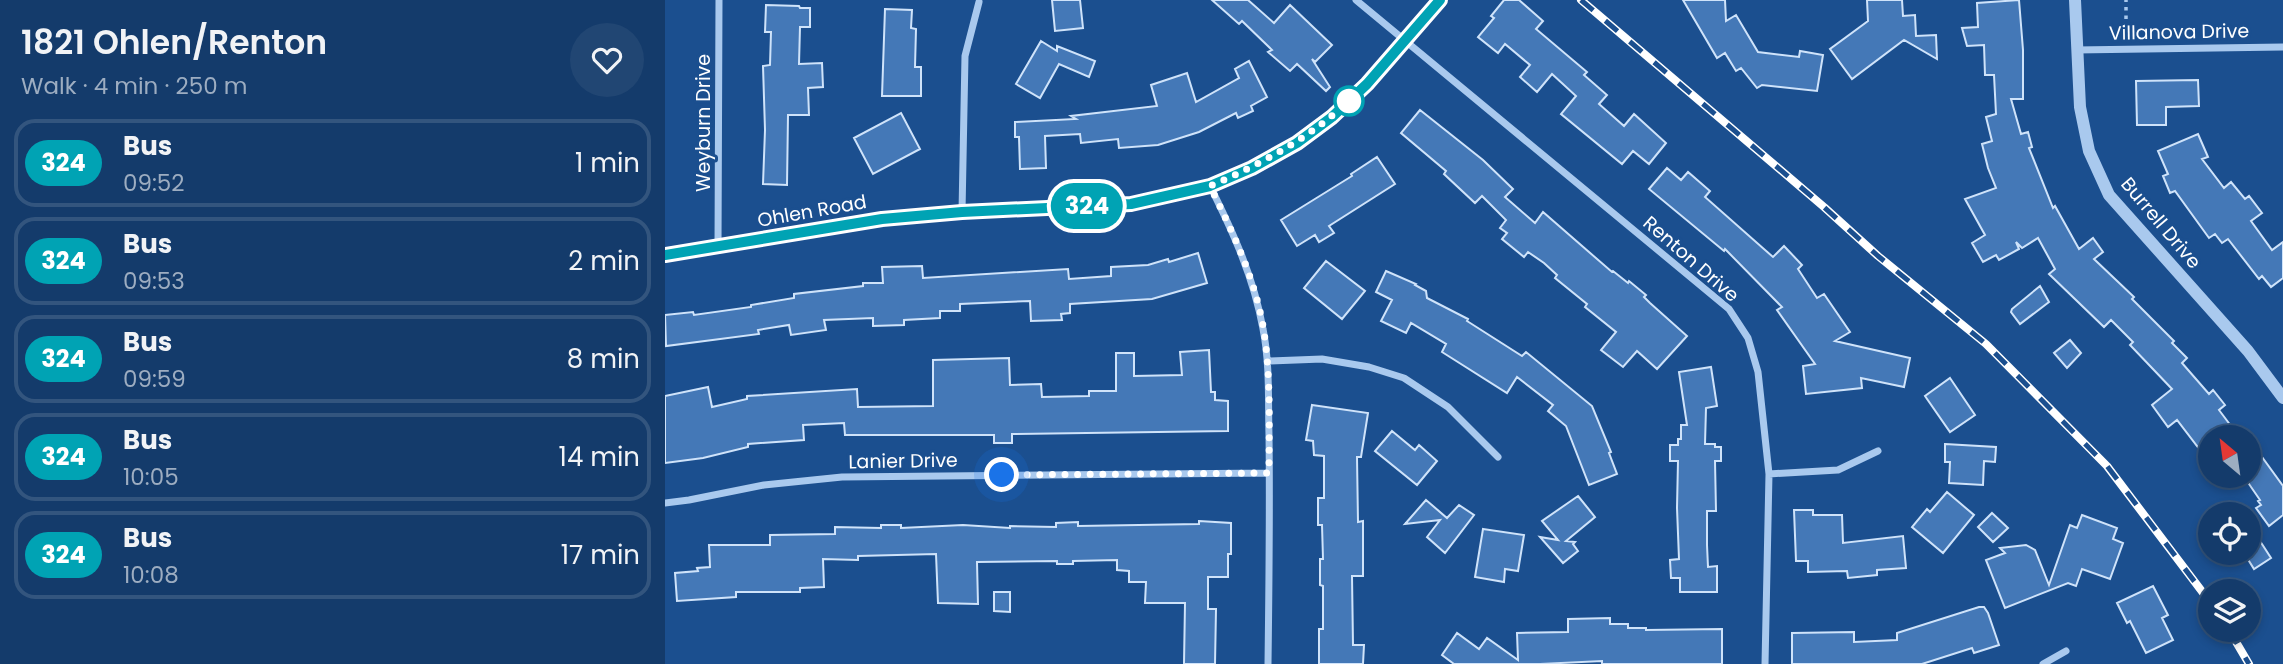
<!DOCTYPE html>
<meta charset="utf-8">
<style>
body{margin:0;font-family:Poppins,sans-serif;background:#214673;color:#f1f3f6;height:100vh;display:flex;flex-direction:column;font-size:26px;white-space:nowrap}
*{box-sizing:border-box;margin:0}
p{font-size:23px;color:#9dadc1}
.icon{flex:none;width:38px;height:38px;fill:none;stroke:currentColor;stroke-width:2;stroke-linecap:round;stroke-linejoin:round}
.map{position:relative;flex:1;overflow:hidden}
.drawer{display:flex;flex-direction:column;background:#143b6b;width:665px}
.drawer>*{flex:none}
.badge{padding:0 14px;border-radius:23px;font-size:24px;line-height:46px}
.needle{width:46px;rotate:331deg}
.buttons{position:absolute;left:1533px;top:425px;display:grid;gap:14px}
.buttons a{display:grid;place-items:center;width:63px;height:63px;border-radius:50%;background:#143b6b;box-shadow:0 4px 10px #0003,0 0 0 2px #33557e;font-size:35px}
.you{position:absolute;width:35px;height:35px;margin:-18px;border:5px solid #fff;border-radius:50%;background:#1a73e8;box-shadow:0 0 0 10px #1a73e833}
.map>.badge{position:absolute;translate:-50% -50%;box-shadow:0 0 0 4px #fff}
.round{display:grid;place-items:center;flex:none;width:74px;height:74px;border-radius:37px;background:#214673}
.summary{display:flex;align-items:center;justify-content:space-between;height:119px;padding:0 21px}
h1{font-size:33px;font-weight:600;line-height:52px}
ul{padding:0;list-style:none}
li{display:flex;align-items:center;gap:21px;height:88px;margin:0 14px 10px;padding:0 7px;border:4px solid #33557e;border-radius:21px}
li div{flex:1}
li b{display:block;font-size:26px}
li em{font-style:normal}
li .badge{min-width:77px;font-weight:700;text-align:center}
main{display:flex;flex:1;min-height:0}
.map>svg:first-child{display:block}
.building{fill:#4478b7;stroke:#cfe3fa;stroke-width:2}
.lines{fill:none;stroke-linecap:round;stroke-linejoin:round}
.path{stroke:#a9c9ee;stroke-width:3.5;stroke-dasharray:3.5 5;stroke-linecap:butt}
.minor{stroke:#a9c9ee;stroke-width:7}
.tertiary{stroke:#a9c9ee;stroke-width:12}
.rail-casing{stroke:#fff;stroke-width:8}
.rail{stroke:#1b4f8f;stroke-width:5;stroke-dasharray:16;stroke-linecap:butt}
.line-casing{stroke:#fff;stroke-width:16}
.line{stroke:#00a3b4;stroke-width:10}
.walk{stroke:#fff;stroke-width:7;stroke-dasharray:0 12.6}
.stop-dot{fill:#fff;stroke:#00a3b4;stroke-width:3.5}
.labels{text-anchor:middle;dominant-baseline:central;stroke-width:6;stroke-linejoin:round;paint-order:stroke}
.street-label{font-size:19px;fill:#fff;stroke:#1b4f8f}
</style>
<main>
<section class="drawer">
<div class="summary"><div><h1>1821 Ohlen/Renton</h1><p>Walk · 4 min · 250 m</p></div><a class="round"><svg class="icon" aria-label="heart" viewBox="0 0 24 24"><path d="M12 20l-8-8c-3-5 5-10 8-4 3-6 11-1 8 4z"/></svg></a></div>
<ul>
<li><span class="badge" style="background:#00a3b4;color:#fff">324</span><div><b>Bus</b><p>09:52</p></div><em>1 min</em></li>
<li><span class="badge" style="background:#00a3b4;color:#fff">324</span><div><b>Bus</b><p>09:53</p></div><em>2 min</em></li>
<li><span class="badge" style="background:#00a3b4;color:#fff">324</span><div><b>Bus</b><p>09:59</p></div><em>8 min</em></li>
<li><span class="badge" style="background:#00a3b4;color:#fff">324</span><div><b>Bus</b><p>10:05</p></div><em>14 min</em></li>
<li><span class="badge" style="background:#00a3b4;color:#fff">324</span><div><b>Bus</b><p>10:08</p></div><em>17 min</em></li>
</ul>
</section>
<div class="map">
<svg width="1618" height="664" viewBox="0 0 1618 664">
<rect width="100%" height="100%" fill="#1b4f8f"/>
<path class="building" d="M387 0H415L418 28 390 31Z
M547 0H583L609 23 625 5 667 45 650 62 647 59 665 87 661 91 632 64 625 71 603 52 607 50 577 21 574 24Z
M839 0H854L878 21 871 29 922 72 919 75 942 95 934 104 959 126 969 114 1001 143 984 164 968 151 957 164 896 114 911 96 887 74 872 92 855 77 865 65 840 44 833 53 813 37 829 18 826 16Z
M1018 0H1060L1061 21 1071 15 1093 52 1134 57 1135 51 1158 55 1152 91 1097 85 1092 88 1076 68 1071 71 1060 53 1052 58Z
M1202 0H1237L1238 16 1250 15 1251 36 1271 35 1272 59 1239 40 1187 79 1165 49 1203 21Z
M1354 0 1358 50V99H1346L1356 134 1363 132 1367 147 1364 148 1388 208 1390 206 1414 249 1428 238 1438 252 1429 259 1469 297 1467 299 1509 341 1507 343 1522 358 1517 363 1544 394 1548 390 1560 405 1554 410 1575 438H1545V463L1512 420 1503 427 1487 405 1507 389 1465 345 1468 342 1446 320 1439 327 1384 274 1390 269 1373 238 1357 248 1351 242 1354 249 1334 260 1331 255 1318 262 1307 243 1320 235 1300 199 1331 188 1323 168 1317 144 1327 141 1321 117 1331 114 1329 75H1320L1319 45 1302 46 1297 28 1313 27 1312 3Z
M101 5 134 6 135 8H145V27H135L134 64 157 63 158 87 143 88 144 115H123L122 185 98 184 100 130 98 66 105 65 106 32H100Z
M220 9 247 10 246 28 251 29 250 67H256V96H217Z
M376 41 392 51V46L430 61 424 77 394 64 375 98 351 84Z
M584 61 602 97 586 106 588 111 573 118 571 113 534 132 493 145 454 148 453 139 416 143 415 134 380 136 381 168 355 169 354 137H350V122L411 119 406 116 492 106 486 85 522 73 531 102 574 78 570 69Z
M1533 80 1534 106 1501 107V125H1472L1471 81Z
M755 110 818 160 848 189 840 197 870 223 878 212 947 272 948 271 963 283 964 281 981 295 979 297 985 303 1022 336 992 369 972 351 958 367 936 350 951 332 920 307 922 304 890 278 892 275 879 263 863 252 859 257 837 239 842 233 835 228 841 220 817 196 810 203 779 174 781 171 736 133Z
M236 113 255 149 208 174 189 138Z
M1533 134 1543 157 1537 159 1559 188 1566 182 1580 199 1584 196 1597 213 1586 221 1607 250 1618 242V278L1606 287 1597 276 1594 279 1563 239 1557 243 1550 234 1544 238 1510 191 1505 193 1498 176 1503 174 1493 151Z
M712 157 730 184 664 226 669 233 654 242 650 235 632 246 616 220 687 176 686 174Z
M1002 168 1016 180 1023 172 1045 191 1040 197 1108 257 1119 246 1137 265 1133 269 1152 298 1159 294 1185 332 1170 341 1245 358 1239 387 1196 378 1197 388 1141 394 1138 366 1150 364 1112 310 1117 307 1060 249 1059 251 984 189Z
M533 253 542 283 487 299 405 304V313L396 314 397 320 366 321 365 301 295 304V311H275V318L239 320V325L208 326V318L159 320 161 330 126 335 124 325 93 330 94 334 1 346 0 315 28 312 29 315 86 307V305L129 298V294L198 286V283H218L217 267 257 266 258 278 403 269 404 279 446 276V267L483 265 503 259 504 262Z
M661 261 700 291 677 319 639 288Z
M721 271 751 284 750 285 761 291 762 298 803 319 802 321 857 356 861 352 927 406 946 452 944 453 952 474 924 485 901 426 883 411 888 405 852 377 842 393 777 352 781 344 746 323 741 333 716 321 727 300 711 292Z
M1375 286 1384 302 1355 324 1346 312 1347 309Z
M1405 340 1416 353 1402 368 1389 353Z
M544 350 546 392H550V400L563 401V431L347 434V443H329V435H180L179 423 138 425 139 440 83 444V447L38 458 0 463V396L43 387 47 407 82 399V396L192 389 193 407 268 406V360L344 358 345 385 376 384 377 397 424 396V391H451V353H469V376L517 375 515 352Z
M1046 367 1052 406 1041 408 1040 444H1050V447H1056V461H1050L1051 511H1042V545L1043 567 1052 566V592H1015V578H1006L1005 560 1014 559 1012 508 1013 461H1005V445H1013V439H1016V425H1022L1014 372Z
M1285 378 1310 415 1285 432 1260 396Z
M647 405 703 413 696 457H692L693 522 698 521V576H687L688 645H699L698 664H654V629H658V586L655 585V559H658L657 525H653V498H659V456L649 455 648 441 641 440Z
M727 431 750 450 754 445 772 461 752 485 710 451Z
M1584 439 1618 486V515L1604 526 1591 508 1596 505 1593 501 1595 500 1584 484Z
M1280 444 1331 447 1330 462 1319 461 1318 485 1284 483 1285 462H1280Z
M1282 492 1309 515 1278 553 1247 527 1262 509 1265 512Z
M913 496 930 517 901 541 910 542 908 544 913 551 898 563 875 537 893 540 877 521Z
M761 500 782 518 794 505 809 515 780 553 762 537 775 520 740 524Z
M1129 510H1148V515H1177L1178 543 1238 536 1241 568 1212 570V575L1183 578 1182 571 1143 572V561H1131Z
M1327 513 1343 528 1328 542 1313 527Z
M1417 515 1452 528 1448 539 1458 543 1445 579 1417 569 1411 586 1403 583 1340 608 1321 560 1340 553 1335 548 1361 545 1370 550 1384 585 1405 525 1412 528Z
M534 521 566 523V554H563V577H543V609H551L550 664H519L520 603H480L481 582H464V571L452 570V560L408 561V564H392V561L312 562 313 604 273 603 271 554 193 556V560L158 559 159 587 135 588V592H71V597L12 601 10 573 33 571 32 568 45 567 44 545H105V535L170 534V527L216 528V525H236V528L298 525 345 528V526L391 527V523L413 522V526L534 524Z
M818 529 859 535 853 571 840 569 839 582 810 577Z
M1595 541 1606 558 1589 569 1579 553H1584V548Z
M1488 586 1503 615 1497 618 1508 640 1481 653 1465 621 1462 623 1452 603Z
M329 592H345V612L329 611Z
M1314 607H1319L1323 613 1334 645 1309 653 1307 648 1257 664H1127V633L1189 632V642L1232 640V633Z
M945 618V624H963V628H981V630L1057 629V664H937V661L875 664H789L777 655 792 633 814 649 822 638 853 660 852 633 903 632V619Z"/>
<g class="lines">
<path class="path" d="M1461 36V0"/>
<path class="minor" d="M691 0 1064 309 1083 338 1093 372 1104 474 1100 664
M1411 50 1618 47
M545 186C568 232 589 278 598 329 605 364 603 400 604 435 605 512 604 588 603 664
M297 212 300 56 314 2
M53 246 54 0
M602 361 657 359 704 367 739 378 783 407 833 457
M1104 474 1173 470 1213 451
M0 503 24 500 99 485 177 477 604 473
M1378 664 1401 651"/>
<path class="tertiary" d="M1410 0 1415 107 1424 151 1444 195 1583 351 1618 398
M0 254 217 219 297 212 466 204 545 186 587 168 632 143 667 117 702 84 775 0"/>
<defs>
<path id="rail" d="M916 0 1159 207 1213 256 1321 344 1442 466 1545 602
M1564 630 1584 664"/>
</defs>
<use href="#rail" class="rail-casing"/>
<use href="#rail" class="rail"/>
</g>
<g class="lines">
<defs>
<path id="line" d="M0 255 217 219 297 212 466 204 545 186 587 168 632 143 667 117 702 84 775 0"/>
</defs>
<use href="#line" class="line-casing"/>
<use href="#line" class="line"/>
<path class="walk" d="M337 475 604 473C604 426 606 378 599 332 591 280 568 233 545 186 596 164 643 139 684 101"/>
</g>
<circle class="stop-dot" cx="684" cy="101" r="14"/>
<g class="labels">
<g class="street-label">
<text transform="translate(1514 32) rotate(-1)">Villanova Drive</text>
<text transform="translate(38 123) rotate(-90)">Weyburn Drive</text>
<text transform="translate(147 211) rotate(-10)">Ohlen Road</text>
<text transform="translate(1496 223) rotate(50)">Burrell Drive</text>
<text transform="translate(1026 259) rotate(41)">Renton Drive</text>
<text transform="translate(238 461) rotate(-1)">Lanier Drive</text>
</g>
</g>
</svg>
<div class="buttons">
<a><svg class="needle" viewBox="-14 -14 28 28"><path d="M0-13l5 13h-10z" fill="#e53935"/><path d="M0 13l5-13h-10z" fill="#9dadc1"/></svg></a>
<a><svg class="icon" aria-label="locate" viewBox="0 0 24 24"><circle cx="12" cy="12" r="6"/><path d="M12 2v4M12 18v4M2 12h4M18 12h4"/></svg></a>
<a><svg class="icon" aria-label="layers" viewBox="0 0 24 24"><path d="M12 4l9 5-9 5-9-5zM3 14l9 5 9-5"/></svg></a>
</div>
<div class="you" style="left:337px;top:475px"></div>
<b class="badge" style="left:422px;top:206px;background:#00a3b4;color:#fff">324</b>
</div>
</main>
